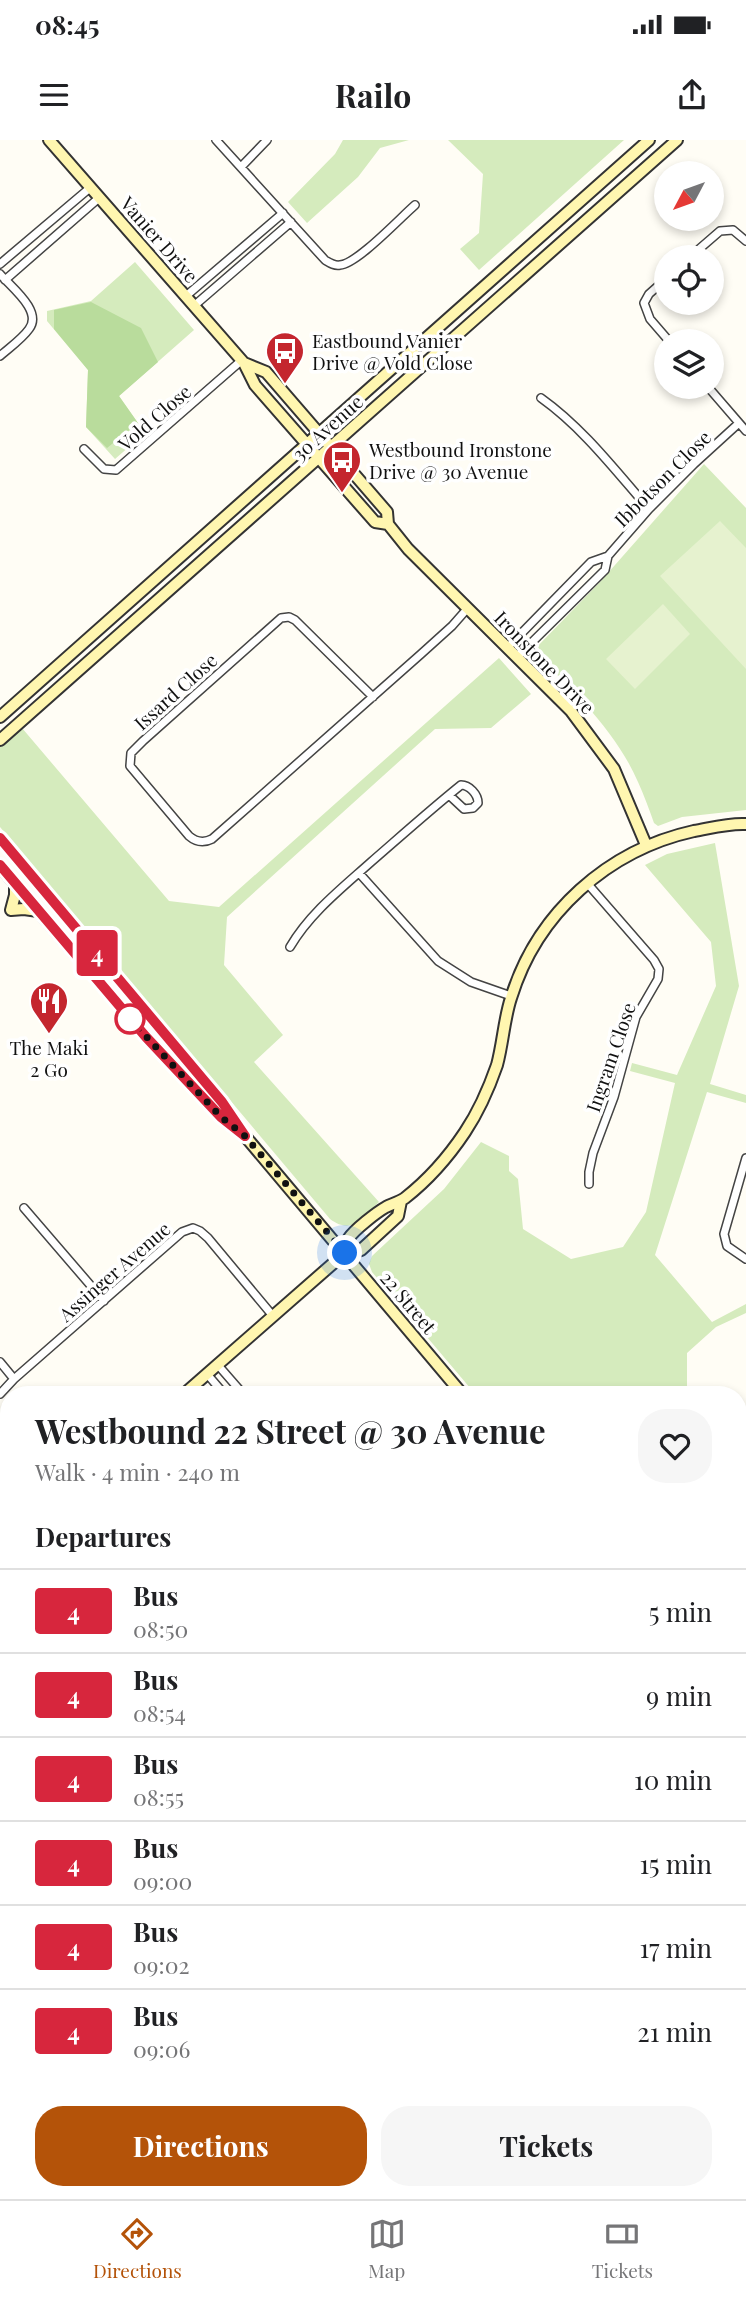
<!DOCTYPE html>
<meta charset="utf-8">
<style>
body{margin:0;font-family:"Playfair Display",serif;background:#f6f6f6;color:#202124;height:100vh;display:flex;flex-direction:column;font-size:26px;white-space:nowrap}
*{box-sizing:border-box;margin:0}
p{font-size:23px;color:#757577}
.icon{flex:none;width:38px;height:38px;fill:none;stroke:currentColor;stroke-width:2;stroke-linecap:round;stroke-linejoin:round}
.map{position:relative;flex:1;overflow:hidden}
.details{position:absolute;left:0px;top:1246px;width:747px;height:814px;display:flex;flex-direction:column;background:#fff;border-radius:28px 28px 0 0;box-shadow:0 4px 10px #0003}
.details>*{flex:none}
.badge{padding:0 14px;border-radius:5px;font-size:24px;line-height:46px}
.needle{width:46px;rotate:229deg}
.controls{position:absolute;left:654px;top:21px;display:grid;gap:14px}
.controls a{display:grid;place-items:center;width:70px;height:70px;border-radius:50%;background:#fff;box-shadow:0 4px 10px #0003;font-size:35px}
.you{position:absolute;width:35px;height:35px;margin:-18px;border:5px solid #fff;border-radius:50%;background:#1a73e8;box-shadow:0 0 0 10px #1a73e833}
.map>.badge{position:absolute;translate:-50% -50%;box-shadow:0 0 0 4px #fff}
h2{padding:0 35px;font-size:26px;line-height:63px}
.round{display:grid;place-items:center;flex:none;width:74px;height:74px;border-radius:28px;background:#f6f6f6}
.headline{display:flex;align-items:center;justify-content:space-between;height:119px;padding:0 35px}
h1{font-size:33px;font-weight:700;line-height:52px}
.cta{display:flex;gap:14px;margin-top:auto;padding:14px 35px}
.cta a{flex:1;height:80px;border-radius:28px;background:#b45309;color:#fff;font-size:28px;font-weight:700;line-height:80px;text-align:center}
.cta a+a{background:#f6f6f6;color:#202124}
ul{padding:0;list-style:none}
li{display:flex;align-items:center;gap:21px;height:84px;padding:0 35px;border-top:2px solid #e0e0e0}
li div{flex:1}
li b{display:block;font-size:26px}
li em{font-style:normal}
li .badge{min-width:77px;font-weight:700;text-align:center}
.status{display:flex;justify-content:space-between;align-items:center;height:49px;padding:0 35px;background:#fff;direction:ltr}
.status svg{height:19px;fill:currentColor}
header{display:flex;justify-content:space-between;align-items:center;height:91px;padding:0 35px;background:#fff;font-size:32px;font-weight:700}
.tabs{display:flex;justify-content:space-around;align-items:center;height:98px;border-top:2px solid #e0e0e0;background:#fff;font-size:19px;color:#757577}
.tabs a{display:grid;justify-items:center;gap:4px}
.tabs .on{color:#b45309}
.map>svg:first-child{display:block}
.green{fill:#d5ebbd}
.forest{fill:#b9dc9c}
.pitch{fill:#e6f2cf}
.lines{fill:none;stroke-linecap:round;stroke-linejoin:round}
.street-casing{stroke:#444;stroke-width:10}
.secondary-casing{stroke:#333;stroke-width:14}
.street{stroke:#fff;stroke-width:7}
.secondary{stroke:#fff6b0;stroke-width:10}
.line-casing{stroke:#fff;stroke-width:16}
.line{stroke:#d7263d;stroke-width:10}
.walk{stroke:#111;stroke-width:7;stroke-dasharray:0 12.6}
.stop-dot{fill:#fff;stroke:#d7263d;stroke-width:3.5}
.labels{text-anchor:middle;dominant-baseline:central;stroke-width:7;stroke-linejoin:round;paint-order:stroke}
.street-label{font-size:19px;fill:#111;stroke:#fff}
.poi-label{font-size:19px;fill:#111;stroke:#fff;text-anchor:start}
</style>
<div class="status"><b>08:45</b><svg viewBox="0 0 49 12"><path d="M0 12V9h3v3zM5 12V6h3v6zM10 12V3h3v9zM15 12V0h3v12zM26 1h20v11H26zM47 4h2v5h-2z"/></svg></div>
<header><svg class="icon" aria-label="menu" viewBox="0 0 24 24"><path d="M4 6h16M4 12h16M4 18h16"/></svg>Railo<svg class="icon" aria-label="share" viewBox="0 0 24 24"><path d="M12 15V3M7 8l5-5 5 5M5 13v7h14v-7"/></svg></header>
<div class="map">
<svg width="746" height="2059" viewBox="0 0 746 2059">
<rect width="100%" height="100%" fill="#fffdf5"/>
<path class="green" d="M343 0H409L380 8 358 37 307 83 288 62 335 14Z
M448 0H624L479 130 460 109 479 93 483 34Z
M135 122 194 190 119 256 145 293 115 319 86 287 88 230 47 181V171L91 161Z
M704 324 746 368V670L682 677 658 686 654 683C649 669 644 655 638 642 616 591 572 549 533 511L600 442Z
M499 518 531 554 491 588 435 589 227 777 224 825 283 895 254 922 379 1062C363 1077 353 1096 330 1079L0 687V607L22 588 169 761 219 767Z
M715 703 739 846 710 944 746 955V963L707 952 655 1115 712 1182 746 1164V1173L716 1187 687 1213V1255H476L372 1132 369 1124 372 1116 444 1049 481 1002 509 1016V1031L518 1039 523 1089 571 1119 623 1107 646 1072 675 943 630 931 632 923 677 935 716 846 711 802 645 725 667 714Z
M0 1391 9 1398V1822L0 1812Z
M739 1437 746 1446V1572L739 1563Z
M157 2051H472L468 2059H154Z
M490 2051H594L596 2059H484Z"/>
<path class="forest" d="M91 162 141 188 158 222 119 256 138 283 107 308 86 287 88 230 54 189V170Z"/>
<path class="pitch" d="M720 381 746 408V529L660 436Z
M663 464 690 494 635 549 606 519Z
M0 1555 9 1565V1658L0 1665Z
M183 2051H291L282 2059H190Z"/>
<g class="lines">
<defs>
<path id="street" d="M216 0 325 120C330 123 334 126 340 125 357 124 400 78 415 65
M241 27 267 0
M690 117 720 91 733 90 746 101
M0 124 91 47
M0 134C11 147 43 171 29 189 22 199 9 208 0 216
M667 138 649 154 644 163 650 179 669 201
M5 140 100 57
M186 156 283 73
M195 165 291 82
M708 247 746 291
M541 258C583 288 615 330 649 369
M84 309 104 329 116 330 242 220
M508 507 591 422 608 416
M518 516 605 430 608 416 649 369 694 324 739 283
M373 557 295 480 289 477 281 478 143 601 131 613 130 626 189 696C196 702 204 703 212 699L421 514 452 486 467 469
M359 733 438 821 471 842 511 856
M587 743 654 820 659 829 658 839 636 877 614 957 593 1013 589 1032V1044
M290 807C310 773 342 748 371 722 401 696 430 670 461 645 469 645 478 654 478 663L473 668 464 669 449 655
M746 1018 724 1094 727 1106 746 1119
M24 1068 104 1161
M0 1222 14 1239
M217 1224 244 1255
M207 1234 225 1255
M0 1254 14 1239 182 1092 193 1088 200 1091 208 1098 273 1176
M380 1255 381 1254
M738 1743 746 1739
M738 1850 746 1846
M0 1905 9 1915
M0 1924 9 1916
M741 1926 746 1941
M653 2051 657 2059
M37 2052 88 2059
M734 2059 746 2054"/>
<path id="secondary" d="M49 0 244 223 255 245 375 382 388 384
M244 223 266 232 387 372 388 384 408 409 571 571 614 629 646 705
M0 577 649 0
M0 600 677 0
M0 698 222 962 245 996 463 1255
M0 726 146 897 221 977 237 990
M15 744V755L11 770 24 769 38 771
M345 1113C346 1108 347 1102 349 1098 354 1090 377 1072 386 1067 392 1064 399 1062 405 1058 428 1040 449 1016 465 992 479 971 489 948 497 925 503 903 504 879 511 858 537 773 608 710 694 691 711 688 728 683 746 684
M183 1255 345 1113 361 1110 398 1076 401 1061
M0 1391 9 1398
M738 1580 746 1589
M738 1927 746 1924
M468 2059 474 2051"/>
</defs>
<use href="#street" class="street-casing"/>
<use href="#secondary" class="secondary-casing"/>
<use href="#street" class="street"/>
<use href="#secondary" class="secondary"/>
</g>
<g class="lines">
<defs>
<path id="line" d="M0 698 222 962 245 996 221 977 146 897 0 725"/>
</defs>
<use href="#line" class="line-casing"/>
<use href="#line" class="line"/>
<path class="walk" d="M130 879 221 977 245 996 345 1113"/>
</g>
<defs>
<symbol id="bus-pin" viewBox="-11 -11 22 30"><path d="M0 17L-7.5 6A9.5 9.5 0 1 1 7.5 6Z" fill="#c4262e" stroke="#fff"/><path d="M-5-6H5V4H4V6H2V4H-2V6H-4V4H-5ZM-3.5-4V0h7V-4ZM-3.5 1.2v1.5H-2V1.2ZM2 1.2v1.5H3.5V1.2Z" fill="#fff"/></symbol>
<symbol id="restaurant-pin" viewBox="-11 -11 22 30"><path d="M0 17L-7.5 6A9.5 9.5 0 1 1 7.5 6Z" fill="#c4262e" stroke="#fff"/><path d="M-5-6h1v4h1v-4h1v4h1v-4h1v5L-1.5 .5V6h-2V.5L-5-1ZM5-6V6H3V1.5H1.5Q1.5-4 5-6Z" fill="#fff"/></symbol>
</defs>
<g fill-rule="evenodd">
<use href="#bus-pin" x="263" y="189" width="44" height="60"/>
<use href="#bus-pin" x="320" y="298" width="44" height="60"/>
<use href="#restaurant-pin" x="27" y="839" width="44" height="60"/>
</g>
<circle class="stop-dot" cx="130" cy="879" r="14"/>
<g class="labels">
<g class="street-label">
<text transform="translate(160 99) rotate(49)">Vanier Drive</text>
<text transform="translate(154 277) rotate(-41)">Vold Close</text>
<text transform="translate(327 287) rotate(-42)">30 Avenue</text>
<text transform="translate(662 338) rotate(-45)">Ibbotson Close</text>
<text transform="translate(545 522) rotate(46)">Ironstone Drive</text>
<text transform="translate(175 551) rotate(-42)">Issard Close</text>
<text transform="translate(610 917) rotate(-71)">Ingram Close</text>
<text transform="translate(114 1131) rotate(-41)">Assinger Avenue</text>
<text transform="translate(409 1162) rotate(50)">22 Street</text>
</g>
<g class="poi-label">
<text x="312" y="200">Eastbound Vanier<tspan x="312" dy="22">Drive @ Vold Close</tspan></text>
<text x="369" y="309">Westbound Ironstone<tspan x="369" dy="22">Drive @ 30 Avenue</tspan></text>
<text x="49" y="907" text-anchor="middle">The Maki<tspan x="49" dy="22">2 Go</tspan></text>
</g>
</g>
</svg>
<div class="controls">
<a><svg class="needle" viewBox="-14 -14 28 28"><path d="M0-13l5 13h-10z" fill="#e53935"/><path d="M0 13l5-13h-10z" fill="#757577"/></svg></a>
<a><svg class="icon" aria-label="locate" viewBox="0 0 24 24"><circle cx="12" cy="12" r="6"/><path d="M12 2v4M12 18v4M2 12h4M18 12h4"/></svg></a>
<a><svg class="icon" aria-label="layers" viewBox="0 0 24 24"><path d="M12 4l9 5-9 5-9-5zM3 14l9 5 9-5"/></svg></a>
</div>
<div class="you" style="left:345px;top:1113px"></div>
<b class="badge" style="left:97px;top:813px;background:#d7263d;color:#fff">4</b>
<section class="details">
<div class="headline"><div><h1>Westbound 22 Street @ 30 Avenue</h1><p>Walk · 4 min · 240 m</p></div><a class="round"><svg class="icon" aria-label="heart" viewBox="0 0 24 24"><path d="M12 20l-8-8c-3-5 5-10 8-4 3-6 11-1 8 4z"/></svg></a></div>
<h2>Departures</h2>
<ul>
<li><span class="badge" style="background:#d7263d;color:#fff">4</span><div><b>Bus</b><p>08:50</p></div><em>5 min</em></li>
<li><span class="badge" style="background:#d7263d;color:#fff">4</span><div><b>Bus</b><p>08:54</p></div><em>9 min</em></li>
<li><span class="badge" style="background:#d7263d;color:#fff">4</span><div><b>Bus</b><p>08:55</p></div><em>10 min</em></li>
<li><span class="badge" style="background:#d7263d;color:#fff">4</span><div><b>Bus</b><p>09:00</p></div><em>15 min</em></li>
<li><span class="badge" style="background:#d7263d;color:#fff">4</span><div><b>Bus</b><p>09:02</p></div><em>17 min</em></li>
<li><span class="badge" style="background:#d7263d;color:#fff">4</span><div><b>Bus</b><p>09:06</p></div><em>21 min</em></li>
</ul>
<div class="cta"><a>Directions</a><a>Tickets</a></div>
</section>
</div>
<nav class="tabs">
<a class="on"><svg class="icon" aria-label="directions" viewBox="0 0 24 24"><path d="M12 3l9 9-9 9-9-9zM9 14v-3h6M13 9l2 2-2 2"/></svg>Directions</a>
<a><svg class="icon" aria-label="map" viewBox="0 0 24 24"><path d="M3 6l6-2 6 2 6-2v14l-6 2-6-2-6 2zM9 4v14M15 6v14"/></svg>Map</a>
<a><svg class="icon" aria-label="tickets" viewBox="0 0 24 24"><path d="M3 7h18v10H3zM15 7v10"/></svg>Tickets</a>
</nav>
